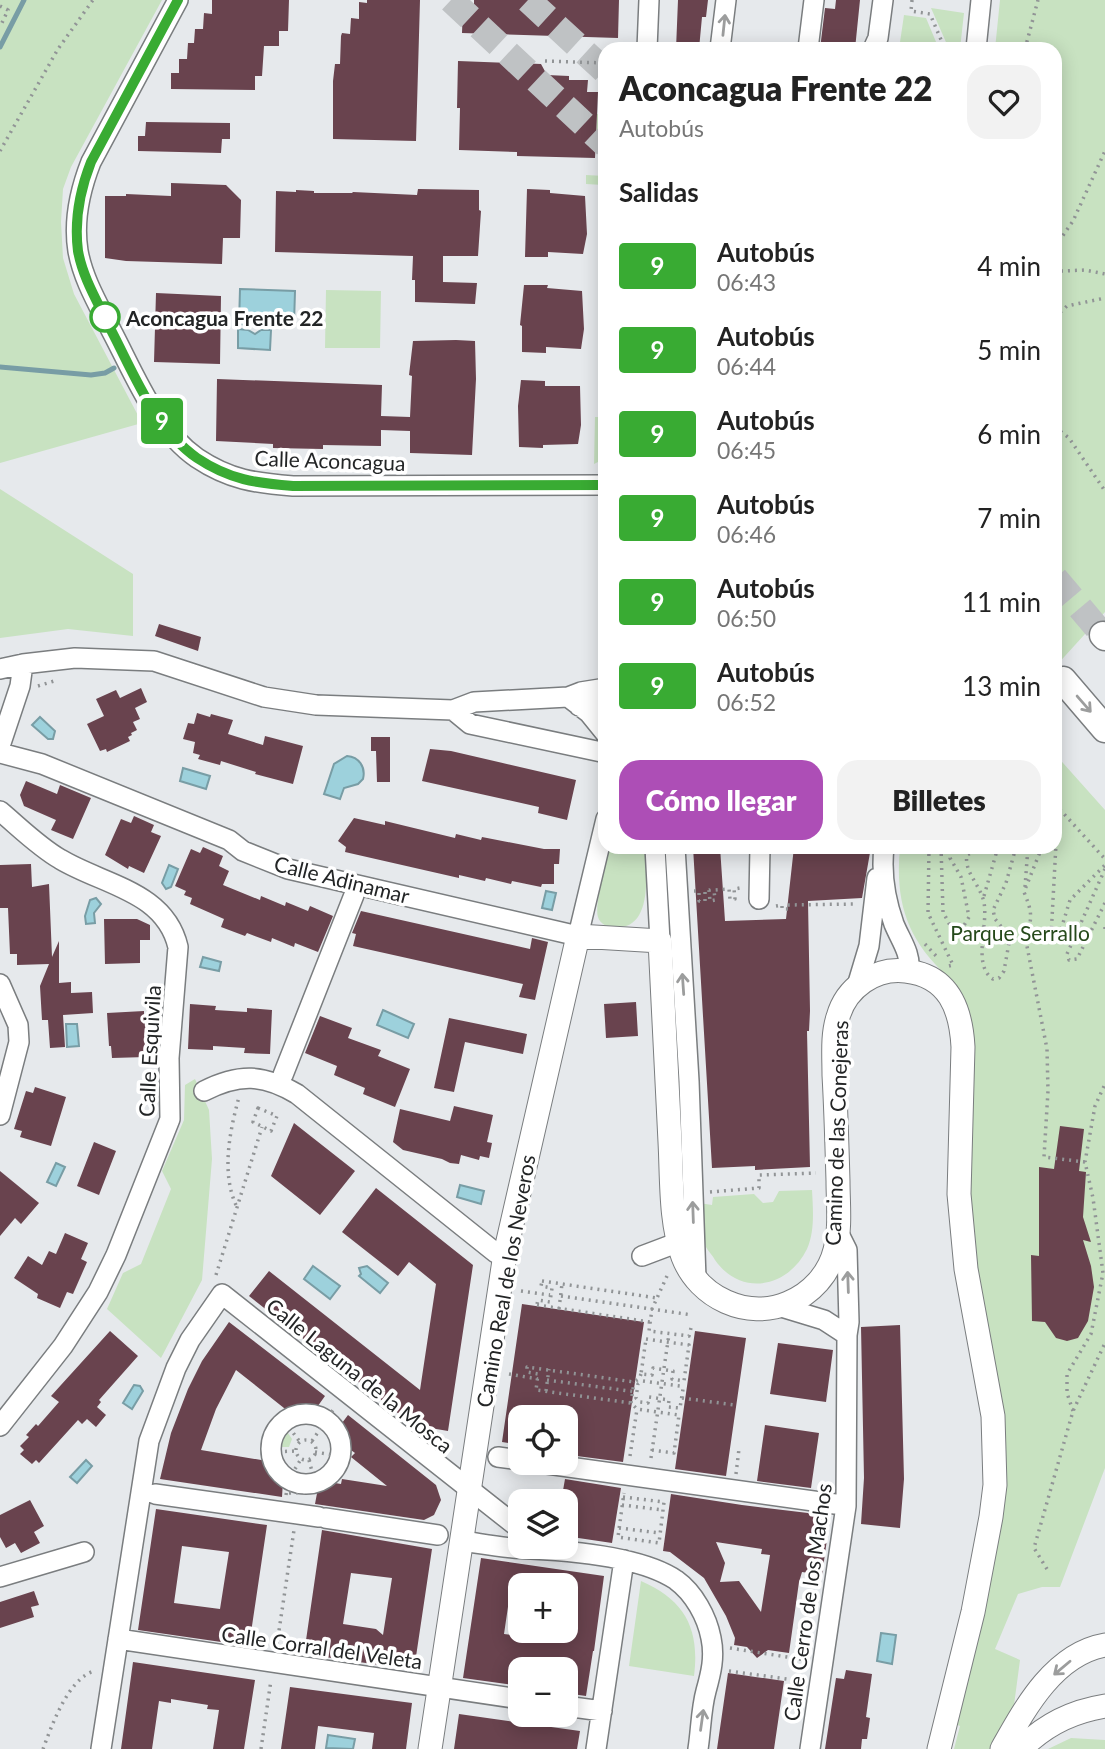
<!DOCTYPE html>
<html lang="es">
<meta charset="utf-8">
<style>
body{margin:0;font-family:Lato,sans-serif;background:#f2f2f2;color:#222;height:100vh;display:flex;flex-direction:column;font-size:26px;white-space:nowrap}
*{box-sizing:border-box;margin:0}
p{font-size:23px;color:#767676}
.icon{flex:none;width:38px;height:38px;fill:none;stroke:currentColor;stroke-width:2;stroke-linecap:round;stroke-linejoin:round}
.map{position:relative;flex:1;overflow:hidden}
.drawer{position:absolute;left:598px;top:42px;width:464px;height:812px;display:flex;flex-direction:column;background:#fff;border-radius:21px;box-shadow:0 4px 18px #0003}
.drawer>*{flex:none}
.badge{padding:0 14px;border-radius:5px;font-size:24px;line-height:46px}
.fabs{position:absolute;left:508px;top:1405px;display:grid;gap:14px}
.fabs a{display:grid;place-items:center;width:70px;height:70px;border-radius:14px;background:#fff;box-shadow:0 4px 18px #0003;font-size:35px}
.map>.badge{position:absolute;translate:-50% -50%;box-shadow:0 0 0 4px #fff}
h2{padding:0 21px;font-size:26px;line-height:63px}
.round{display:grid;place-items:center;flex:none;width:74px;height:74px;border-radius:21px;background:#f2f2f2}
.headline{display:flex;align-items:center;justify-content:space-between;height:119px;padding:0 21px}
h1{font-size:33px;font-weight:800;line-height:52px}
.cta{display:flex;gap:14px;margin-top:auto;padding:14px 21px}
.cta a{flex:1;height:80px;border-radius:21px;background:#ad4eb6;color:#fff;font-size:28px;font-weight:800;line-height:80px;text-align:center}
.cta a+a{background:#f2f2f2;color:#222}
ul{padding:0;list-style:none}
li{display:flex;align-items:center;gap:21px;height:84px;padding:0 21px}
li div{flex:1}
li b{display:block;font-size:26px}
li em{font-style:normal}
li .badge{min-width:77px;font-weight:700;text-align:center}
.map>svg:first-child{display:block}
.green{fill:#c8e2c1}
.water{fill:#9dd1dc;stroke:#789da5;stroke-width:2}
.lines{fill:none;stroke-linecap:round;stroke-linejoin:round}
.stream{stroke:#789da5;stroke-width:5}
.building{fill:#69434e;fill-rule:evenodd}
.highway-tunnel{stroke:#bfc2c4;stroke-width:26;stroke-dasharray:26 13;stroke-linecap:butt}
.minor-casing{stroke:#7a7d7f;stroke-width:22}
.major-casing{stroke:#7a7d7f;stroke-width:25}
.highway-casing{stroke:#7a7d7f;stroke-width:29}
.path{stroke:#919496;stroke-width:3.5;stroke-dasharray:2 5;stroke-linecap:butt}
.minor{stroke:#fff;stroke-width:19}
.major{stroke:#fff;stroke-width:23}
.highway{stroke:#fff;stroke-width:26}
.oneway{stroke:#9c9d9d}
.line-casing{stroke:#fff;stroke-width:16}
.line{stroke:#39ab33;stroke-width:10}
.stop-dot{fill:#fff;stroke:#39ab33;stroke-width:3.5}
.labels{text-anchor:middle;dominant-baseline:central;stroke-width:7;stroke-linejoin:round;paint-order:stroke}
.stop-label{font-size:21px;font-weight:bold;fill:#232526;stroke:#fff;text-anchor:start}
.street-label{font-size:21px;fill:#232526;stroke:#fff}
.park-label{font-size:21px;fill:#25491a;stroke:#fff}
</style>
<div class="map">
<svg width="1105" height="1749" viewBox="0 0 1105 1749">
<rect width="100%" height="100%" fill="#e6e9ec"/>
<path class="green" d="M0 0H162L71 167 63 189 61 222 63 258 74 294 142 423 0 463Z
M1000 0H1105V612L1055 667V49H995Z
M931 8 964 13 960 49H949Z
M904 15 926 18 939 49H899Z
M597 114H605V120H603V143L605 144V151H595Z
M586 175 605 176V221H602L603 185 586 184Z
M326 290 381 291 380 348H325Z
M595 417H605L606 458 594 464Z
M0 489 133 574V636L68 629 0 638Z
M1055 754 1105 810V1468L1060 1587H1042L1018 1594 995 1649 1020 1660 1014 1705 990 1749H954L960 1726 955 1724 994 1549 977 1274 947 976C906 938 895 901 900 847H1055Z
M610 847H644C647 871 653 931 615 927 607 927 600 924 598 917 594 907 606 859 610 847Z
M195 1079 209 1110 212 1159 202 1280 161 1358 107 1309 123 1273 141 1264 171 1189 162 1171 184 1120 185 1085Z
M812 1190C813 1209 815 1231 807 1249 788 1288 741 1297 715 1260 713 1256 708 1251 706 1247 702 1234 701 1217 699 1203L712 1205 713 1197 754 1194 763 1203 773 1202 779 1191Z
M284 1427 292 1439 289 1447H275L277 1438Z
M641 1581C685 1600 700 1629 694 1676L629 1666Z
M1071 1738 1105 1740V1749H1048Z"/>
<path class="water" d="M240 289 295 291 294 324 261 325 254 321 249 325 239 324Z
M238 329 248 330 255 334 261 330H271L270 350 238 348Z
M40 717 55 731 53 739H48L32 725Z
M347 756C359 757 366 767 363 779L358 784 344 788 340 799 324 794 334 764Z
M183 768 210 776 206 789 180 781Z
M169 865 178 869 171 887 166 889 162 883Z
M546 891 556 893 552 910 542 908Z
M96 898 101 904 94 913 95 923 86 924 85 916 90 900Z
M203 957 221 962 219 971 200 967Z
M383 1010 414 1024 408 1038 377 1025Z
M66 1024H77L79 1046 67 1047Z
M56 1163 65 1167 56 1186 47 1182Z
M460 1185 484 1191 481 1204 457 1197Z
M313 1266 340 1286 330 1299 304 1279Z
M367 1266 388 1283 380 1293 359 1276 361 1274 359 1268Z
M134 1385 140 1386 143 1391 132 1409 123 1403Z
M86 1460 92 1466 77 1483 70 1477Z
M881 1633 896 1635 892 1664 877 1661Z
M328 1735 355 1739 353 1749 326 1748Z"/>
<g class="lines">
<path class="stream" d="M0 47 24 0
M0 367 91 375 105 373 114 368"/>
</g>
<path class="building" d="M212 0H289L288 31H279V46H264L262 76H255V90L171 89V73H179V59H187L188 43H194L195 29H203L204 13 212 14Z
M367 0H420L416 141 333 139V81L335 64H340L341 36 342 33 350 34 351 18 359 19V2L367 3Z
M474 0H619L618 38 462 33 463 5 474 6Z
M678 0H708L706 17H702L699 49H676Z
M836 0H860L855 49H820L825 8 835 9Z
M458 61 541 64 547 75 569 76V80H588L587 92H598L595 158 517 156V152L459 150 460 108H457Z
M146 122 230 123V139H222L221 153 138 151V136H145Z
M171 183 226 185 241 200 240 238H223L222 264 126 261 105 258V196H126V194L171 196Z
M418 189 479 190V210L481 211 478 256H443V282L477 283 475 304 415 302V280H412L413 256 275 252 276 191 296 192V190L314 191V193H352L353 192 417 195Z
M527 189 550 190V193L585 196 587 234 583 254 548 252V257H525Z
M524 285H548L547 288 582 291 584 329 581 349 546 347V353L522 352V326L520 325Z
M156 293 221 296 220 364 154 362Z
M456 340 475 341 476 379 472 455 410 453V431L381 430V446L323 445V449L273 448V444L216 441 217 379 382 385 381 416 410 417 412 376 409 375 413 341Z
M521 380 545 381V386H580L581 425 578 444 543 445V448L519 447 518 406Z
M159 624 201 637 198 651 155 636Z
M141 688 147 702 135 708 140 719 133 722 137 730 131 733 132 735 128 737 130 741 107 752 106 749 100 751 87 724 104 716 96 699 116 690 120 698Z
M197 713 210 717 211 714 233 720 228 734 263 745 265 736 303 746 293 784 255 774 256 772 221 761 220 765 198 759 200 755 193 753 195 742 183 739 188 723 194 724Z
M371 737H390V782H377L376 751H371Z
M430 749 451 751 576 780 567 820 538 813 539 807 422 781Z
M26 781 57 794 60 785 91 798 73 839 51 830 56 820 24 806 20 795Z
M134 816 154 825 151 832 161 836 144 873 129 866 128 869 105 855 121 819 131 823Z
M354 818 385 825V821L455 838 456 834 481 840 482 837 544 849H560L559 864H554V884H542L541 887 512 881 511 884 486 878 485 881 459 875V878L345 852 346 847 338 841Z
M203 847 223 856 219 866 229 871 223 885 260 900 261 896 285 906 286 902 308 911 310 906 333 916 318 952 295 943 294 947 272 938 271 942 247 933 245 936 221 927 224 919 190 904 192 898 184 895 186 891 175 886 191 849 200 853Z
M693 847H720L725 921 786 919 794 847H871L862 898 808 901 810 1011 809 1031H807L810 1167 755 1170V1166L712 1168Z
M31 864 32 887 49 884 52 957 59 941V983L71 982V993L92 992 93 1013 63 1015 65 1047 50 1048 48 1020H42L40 986 49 964 17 965V954H10L8 908H0V865Z
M361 911 530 949 532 938 548 942 535 1000 519 997 523 984 353 946 356 934 352 933Z
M104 919H137L150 925V940H140V963L105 964Z
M636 1002 638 1036 606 1038 604 1004Z
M190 1004 216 1006 215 1010 247 1012V1008L272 1010 270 1054 244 1053 245 1048 213 1046V1050L188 1049Z
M144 1011V1022H148L149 1046H145L146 1057 112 1058 111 1046H109L107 1013Z
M320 1016 352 1028 348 1038 381 1050 378 1056 410 1069 395 1107 363 1094 365 1088 334 1075 337 1066 305 1053Z
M449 1018 527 1034 523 1054 465 1042 454 1092 434 1088Z
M35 1087 66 1097 51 1146 20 1137 22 1131 14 1129 26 1091 33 1093Z
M454 1106 493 1115 487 1142 492 1143 489 1158 480 1156 479 1160 461 1155 459 1164 450 1163 442 1159 403 1150 393 1142 400 1109 450 1121Z
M294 1123 355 1171 320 1215 271 1176Z
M1060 1126 1084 1129 1079 1171 1086 1172 1083 1217 1091 1242 1083 1240 1091 1266 1094 1287 1088 1321 1078 1338 1067 1341 1056 1338 1045 1322 1032 1321 1031 1255 1039 1256V1167L1054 1169Z
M94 1142 116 1151 99 1195 77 1186Z
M0 1171 39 1203 21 1224 15 1218 0 1236Z
M376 1188 473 1265 448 1431 413 1425 249 1296 269 1271 420 1390 436 1284 409 1262 398 1276 342 1232Z
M65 1233 88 1243 81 1259 87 1262 73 1294 67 1292 60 1308 37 1298 38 1294 14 1278 28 1256 42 1265 49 1251 56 1254Z
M522 1304 644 1322 623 1462 569 1455V1452H565V1418H520V1445L502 1442Z
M229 1322 325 1396 315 1410 301 1409 289 1412 236 1370 216 1409 201 1450 267 1461 283 1481 282 1497 160 1479 171 1433 188 1389 202 1361Z
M900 1325 904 1479 900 1528 861 1524 864 1478 861 1327Z
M110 1331 138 1356 99 1400 101 1402 97 1407 106 1415 96 1427 87 1419 82 1424 78 1420 39 1463 36 1460 32 1464 20 1454 24 1450 20 1446 29 1437 26 1435 36 1424 38 1426 59 1402 51 1396Z
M695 1331 746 1338 726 1476 675 1469Z
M778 1343 833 1350 826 1402 770 1394Z
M348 1415 436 1485 441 1500 434 1515 424 1520 315 1504 318 1488 329 1482 341 1484 342 1479 387 1486 351 1457 355 1453 344 1445 339 1427Z
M765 1425 819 1433 811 1488 757 1481Z
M565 1479 621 1488 612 1543 565 1536V1502H561Z
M671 1494 742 1505 808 1513 810 1515 830 1518 822 1575 802 1572 799 1582 789 1653 768 1650 757 1658 747 1647 734 1645 735 1638 726 1616 704 1578 670 1552 663 1551ZM716 1542 762 1549 761 1554 770 1555 761 1612 739 1581 720 1582 725 1563Z
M30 1500 44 1526 34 1532 40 1543 21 1553 15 1543 6 1548 0 1537V1515Z
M156 1509 267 1525 249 1646 138 1630ZM182 1546 229 1552 220 1609 174 1603Z
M322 1530 432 1549 414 1670 304 1654ZM351 1573 392 1578 383 1635 376 1629 343 1624Z
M481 1558 604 1576 594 1651H593L586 1696 565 1693V1670H520V1686L463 1678ZM520 1586H565V1632L562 1631 560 1641 504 1634 509 1600 520 1601Z
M34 1591 39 1605 31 1607 34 1617 0 1628V1602Z
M133 1662 255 1680 244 1749H213L219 1710 207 1709 208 1705 171 1699V1703L159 1701 152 1749H121Z
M846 1670 872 1674 866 1717 870 1718 867 1739H862L861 1749H825L836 1678 844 1679Z
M728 1673 784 1681 774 1749H717Z
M290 1687 412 1703 406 1749H372L374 1733 318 1726 315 1749H281Z
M459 1714 580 1731 577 1749H454Z"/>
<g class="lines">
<path class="highway-tunnel" d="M451 0 606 145
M528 0 606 72
M1055 578 1103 635"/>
<defs>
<path id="minor" d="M178 0 91 162C80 190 73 220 78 251 83 279 98 304 111 330 134 373 155 429 197 458 230 480 255 483 293 486L606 485
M647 49 649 0
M720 49 726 0
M808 49 814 0
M873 49 878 38 883 0
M976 49 981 0
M0 669 23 664 75 658 154 661 264 697 316 705 453 710 474 702 568 697 581 692 606 688
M568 697 589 713 606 734
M579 706 606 704
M453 710 470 724 606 753
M0 746 20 686 23 664
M0 753 42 764 229 840 243 851 288 869 578 936 606 819
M0 811C19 827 39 847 60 859 103 885 165 891 178 947L169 1058 170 1119 116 1255 98 1292 63 1346 0 1426
M655 847 660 941
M675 847 689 1081 696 1279
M884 847C881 873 885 899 894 924 901 941 911 953 909 971
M759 899 760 847
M0 984 18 1025 19 1042 0 1115
M857 986 869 946 877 878
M283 1075 354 895
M204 1091C239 1073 264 1074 297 1094L496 1253 505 1254
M642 1256 679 1242
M778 1306 824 1320 847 1335
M271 1449a35 35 0 1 1 70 0a35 35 0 1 1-70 0Z
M498 1457 520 1460
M540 1463 835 1504
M155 1494 319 1517
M325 1518 438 1535
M462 1541C484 1544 508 1549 531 1549 572 1551 642 1557 676 1580 694 1593 707 1617 711 1638 715 1657 711 1673 706 1691 701 1709 701 1730 698 1749
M0 1577 84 1552
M118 1639 520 1699
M565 1706 602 1711
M101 1749 149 1441 176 1368 190 1340 222 1294 520 1529
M596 1749 624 1560
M810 1749 846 1506 847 1335 849 1322 847 1250 838 1232"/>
<path id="major" d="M430 1749 505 1254 578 936 660 941C663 1008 667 1075 670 1142 672 1179 670 1222 683 1257 699 1298 747 1320 788 1303 811 1294 829 1274 835 1250 841 1228 838 1203 838 1181 837 1146 836 1110 834 1075 834 1056 832 1035 838 1017 846 988 875 967 906 971 949 976 961 1009 963 1047L959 1194 966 1269 993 1416 995 1485 991 1517 973 1612 939 1749
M1002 1749C1025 1708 1054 1654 1105 1645
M1021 1749C1044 1725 1074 1711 1105 1706"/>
<path id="highway" d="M1103 635 1105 637
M1063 680 1105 729"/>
</defs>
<use href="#minor" class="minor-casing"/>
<use href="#major" class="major-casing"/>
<use href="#highway" class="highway-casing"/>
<path class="path" d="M912 0 911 11 930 14 945 49
M0 6 8 10 0 27
M1025 49 1038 0
M545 61 606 63
M0 151 58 49 93 0
M1055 247 1073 221 1105 151
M1055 267 1062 271 1085 270 1105 274
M1055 317 1067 306 1105 298
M1055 427 1069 438 1105 491
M38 686 54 681
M1055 804 1105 859
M1058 807 1051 937 1054 939 1059 936 1070 900 1105 865
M929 847 928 913 953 965 949 966
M941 847 943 912 952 929 963 927 969 917 961 877 950 858V847
M982 847 967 855C964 870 977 882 982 896 992 918 970 964 993 979L999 978 1004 971 1009 943 1004 930 995 919 993 910 1006 883 1016 847
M1042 847 1024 892C1031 909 1034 919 1025 936L1047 1049 1048 1091 1044 1157 1085 1162
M1105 869 1067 954 1069 960 1077 959 1105 903
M1025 887 1028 847
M694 891H699V901H705V891L709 890 710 901 715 900 714 890 729 889 730 899H735L734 889 740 888
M984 896 998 847
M776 906 782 905V909H788L787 905 855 904
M1105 927V932
M925 944 939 959
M258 1108 277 1116 271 1131 253 1122Z
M710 1192 759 1188V1175L816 1173
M236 1205C221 1172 230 1130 239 1097
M216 1275 262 1127
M667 1276 652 1309 649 1331 689 1336 692 1324
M542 1281 657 1298
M521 1291 550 1295
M561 1296 692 1315
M537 1304 538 1300 550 1302 552 1288 541 1286 542 1281
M537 1305 650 1322
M559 1309 562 1284
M646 1339 689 1345 684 1381 672 1379 673 1371 653 1368 652 1375 641 1374Z
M509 1374 538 1379
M641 1374 639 1379 634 1382 527 1367V1372L538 1374 536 1390 631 1403 637 1409 679 1415 674 1453 652 1450
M547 1380 637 1392
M643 1381 680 1386 683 1389 680 1408 668 1407 669 1400 649 1397 648 1403 640 1402 636 1398 638 1384Z
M546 1391 549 1369
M682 1398 735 1405
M631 1403 634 1382
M1073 1411 1067 1393V1374L1091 1334 1103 1273 1093 1198 1085 1162 1095 1106 1105 1084
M285 1422 300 1442
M296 1450a10 10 0 1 1 20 0a10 10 0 1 1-20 0Z
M312 1441 335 1407
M271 1452 296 1451
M315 1452 340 1456
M630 1456 637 1409
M651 1458 669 1334
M309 1460 315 1483
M736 1474 739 1449
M288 1484 311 1492
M289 1493 309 1492
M286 1495 289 1479 301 1459
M623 1497 664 1502 659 1543 618 1537C620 1522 622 1507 624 1493
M622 1505 663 1510
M619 1528 660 1533
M1047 1569 1034 1548 1073 1411 1105 1343
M277 1644 294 1530
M730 1648 806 1660
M729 1671 801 1681
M43 1749C52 1725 68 1679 94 1671
M261 1749 271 1680"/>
<use href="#minor" class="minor"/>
<use href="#major" class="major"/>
<use href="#highway" class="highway"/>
</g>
<defs><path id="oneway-shaft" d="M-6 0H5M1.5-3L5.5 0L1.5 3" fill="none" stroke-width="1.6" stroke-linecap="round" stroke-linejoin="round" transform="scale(1.75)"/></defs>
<g class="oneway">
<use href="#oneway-shaft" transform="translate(724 25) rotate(-84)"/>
<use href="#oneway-shaft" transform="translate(1084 704) rotate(49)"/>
<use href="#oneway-shaft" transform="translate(683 984) rotate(-94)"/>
<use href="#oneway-shaft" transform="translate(693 1212) rotate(-92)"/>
<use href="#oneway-shaft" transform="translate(848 1282) rotate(-92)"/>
<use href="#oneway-shaft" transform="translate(1062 1668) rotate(140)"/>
<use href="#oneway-shaft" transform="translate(702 1720) rotate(-82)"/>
</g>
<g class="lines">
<defs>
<path id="line" d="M178 0 91 162C80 190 74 220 78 251 83 279 99 304 111 330 134 374 155 429 197 458 230 480 256 483 293 486L606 485"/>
</defs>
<use href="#line" class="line-casing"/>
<use href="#line" class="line"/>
</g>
<circle class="stop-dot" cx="105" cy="317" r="14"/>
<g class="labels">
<g class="stop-label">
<text x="126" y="317">Aconcagua Frente 22</text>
</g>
<g class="street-label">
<text transform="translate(330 460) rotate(2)">Calle Aconcagua</text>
<text transform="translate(342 879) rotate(14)">Calle Adinamar</text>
<text transform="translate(149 1051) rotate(-87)">Calle Esquivila</text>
<text transform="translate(836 1133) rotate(-88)">Camino de las Conejeras</text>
<text transform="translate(505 1281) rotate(-80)">Camino Real de los Neveros</text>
<text transform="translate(360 1375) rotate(39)">Calle Laguna de la Mosca</text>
<text transform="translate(807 1602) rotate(-82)">Calle Cerro de los Machos</text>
<text transform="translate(322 1647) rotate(8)">Calle Corral del Veleta</text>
</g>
<g class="park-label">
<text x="1020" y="932">Parque Serrallo</text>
</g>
</g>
</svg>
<div class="fabs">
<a><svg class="icon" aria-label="locate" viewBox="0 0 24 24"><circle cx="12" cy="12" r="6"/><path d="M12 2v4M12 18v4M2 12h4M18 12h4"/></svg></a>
<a><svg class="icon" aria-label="layers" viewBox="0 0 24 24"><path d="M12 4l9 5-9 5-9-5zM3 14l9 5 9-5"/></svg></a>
<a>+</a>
<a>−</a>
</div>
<b class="badge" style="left:162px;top:421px;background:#39ab33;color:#fff">9</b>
<section class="drawer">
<div class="headline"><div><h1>Aconcagua Frente 22</h1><p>Autobús</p></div><a class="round"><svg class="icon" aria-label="heart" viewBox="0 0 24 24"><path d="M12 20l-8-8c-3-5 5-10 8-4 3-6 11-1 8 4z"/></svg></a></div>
<h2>Salidas</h2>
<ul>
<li><span class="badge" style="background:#39ab33;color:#fff">9</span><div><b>Autobús</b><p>06:43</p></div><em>4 min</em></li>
<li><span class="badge" style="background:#39ab33;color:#fff">9</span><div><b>Autobús</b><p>06:44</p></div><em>5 min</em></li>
<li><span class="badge" style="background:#39ab33;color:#fff">9</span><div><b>Autobús</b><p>06:45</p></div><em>6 min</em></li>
<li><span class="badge" style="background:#39ab33;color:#fff">9</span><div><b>Autobús</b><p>06:46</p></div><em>7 min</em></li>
<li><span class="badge" style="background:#39ab33;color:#fff">9</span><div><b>Autobús</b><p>06:50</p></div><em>11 min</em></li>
<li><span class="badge" style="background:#39ab33;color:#fff">9</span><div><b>Autobús</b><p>06:52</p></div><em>13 min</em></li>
</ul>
<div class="cta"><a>Cómo llegar</a><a>Billetes</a></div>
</section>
</div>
